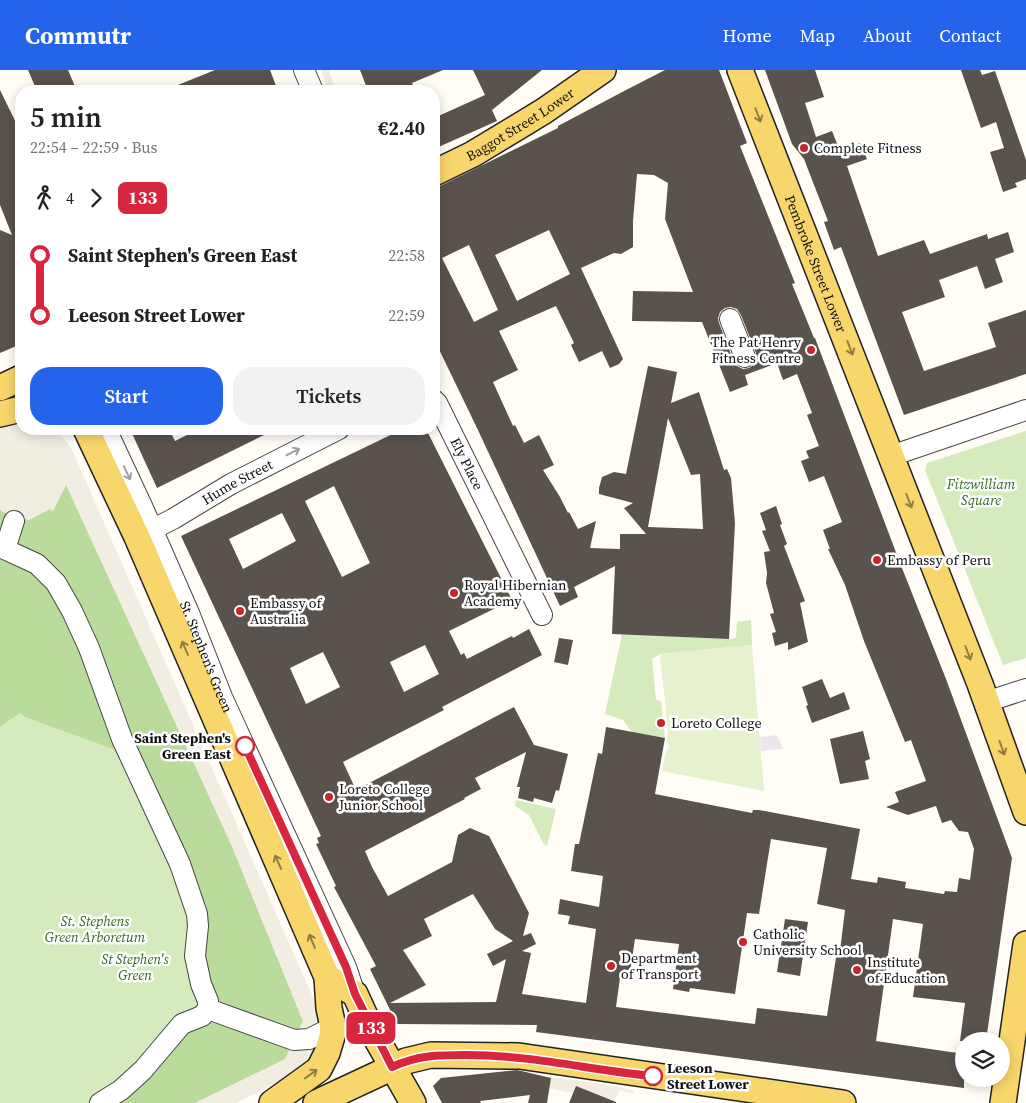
<!DOCTYPE html>
<meta charset="utf-8">
<style>
body{margin:0;font-family:"Source Serif 4",serif;background:#f2f2f2;color:#222;height:100vh;display:flex;flex-direction:column;font-size:19px;white-space:nowrap}
*{box-sizing:border-box;margin:0}
p{font-size:16px;color:#767676}
.icon{flex:none;width:28px;height:28px;fill:none;stroke:currentColor;stroke-width:2;stroke-linecap:round;stroke-linejoin:round}
.map{position:relative;flex:1;overflow:hidden}
.details{position:absolute;left:15px;top:15px;width:425px;height:350px;display:flex;flex-direction:column;background:#fff;border-radius:20px;box-shadow:0 2px 12px #0003}
.details>*{flex:none}
.badge{padding:0 10px;border-radius:8px;font-size:18px;line-height:32px}
.controls{position:absolute;left:955px;top:962px;display:grid;gap:10px}
.controls a{display:grid;place-items:center;width:55px;height:55px;border-radius:50%;background:#fff;box-shadow:0 2px 12px #0003;font-size:25px}
.map>.badge{position:absolute;translate:-50% -50%;box-shadow:0 0 0 2px #fff}
.legs{display:flex;align-items:center;gap:8px;height:55px;padding:0 15px;font-size:16px}
.legs p{margin-inline-start:auto}
.overview{display:flex;align-items:center;justify-content:space-between;height:85px;padding:0 15px}
h1{font-size:28px;font-weight:600;line-height:38px}
.primary-button{display:flex;gap:10px;margin-top:auto;padding:10px 15px}
.primary-button a{flex:1;height:58px;border-radius:20px;background:#2563eb;color:#fff;font-size:20px;font-weight:600;line-height:58px;text-align:center}
.primary-button a+a{background:#f2f2f2;color:#222}
ul{padding:0 15px;list-style:none}
li{display:flex;align-items:center;gap:18px;height:60px;font-size:19px}
li i{display:grid;place-items:center;width:8px;height:100%;margin:0 6px;background:currentColor}
li i::after{content:'';width:12px;height:12px;margin:-6px;border:4px solid;border-radius:50%;background:#fff}
li p{margin-inline-start:auto}
li:first-child i{background:linear-gradient(#0000 50%,currentColor 0)}
li:last-child i{background:linear-gradient(currentColor 50%,#0000 0)}
header{display:flex;align-items:center;gap:30px;box-sizing:border-box;height:70px;padding:0 25px;background:#2563eb;color:#fff}
header strong{font-size:24px}
nav{display:flex;gap:28px;margin-inline-start:auto;font-size:18px}
.map>svg:first-child{display:block}
.industrial{fill:#eee6ef}
.green{fill:#d5ebbd}
.forest{fill:#b9dc9c}
.pitch{fill:#e6f2cf}
.plaza{fill:#f1ede2}
.building{fill:#5a524d;fill-rule:evenodd}
.lines{fill:none;stroke-linecap:round;stroke-linejoin:round}
.minor-casing{stroke:#444;stroke-width:22}
.major-casing{stroke:#222;stroke-width:28}
.minor{stroke:#fff;stroke-width:20}
.major{stroke:#f9d66b;stroke-width:25}
.oneway{stroke:#917d42}
.oneway2{stroke:#a0a0a0}
.line-1-casing{stroke:#fff;stroke-width:11}
.line-1{stroke:#d7263d;stroke-width:8}
.poi-dot{fill:#c4262e;stroke:#fff;stroke-width:2}
.stop-1-dot{fill:#fff;stroke:#d7263d;stroke-width:2.5}
.labels{text-anchor:middle;dominant-baseline:central;stroke-width:5;stroke-linejoin:round;paint-order:stroke}
.street-label{font-size:14px;fill:#111;stroke:#fff}
.poi-label{font-size:14px;fill:#111;stroke:#fff;text-anchor:start}
.park-label{font-size:14px;font-style:italic;fill:#2f6b1f;stroke:#fff}
.stop-label{font-size:14px;font-weight:bold;fill:#111;stroke:#fff;text-anchor:end}
</style>
<header>
<strong>Commutr</strong>
<nav><a>Home</a><a>Map</a><a>About</a><a>Contact</a></nav>
</header>
<div class="map">
<svg width="1026" height="1033" viewBox="0 0 1026 1033">
<rect width="100%" height="100%" fill="#fffdf5"/>
<path class="industrial" d="M777 665 783 679 761 681 760 667Z"/>
<path class="green" d="M1026 361V588L1003 595 925 400 927 393Z
M66 414 231 774 303 951 286 989 195 1033H0V439L3 442Z
M751 550 752 575 660 584 652 589 656 630 661 631 665 668 632 662 623 650 605 644 622 564 729 569 736 568 737 552Z
M516 730 556 739 547 776 543 773 529 745 515 736Z"/>
<path class="forest" d="M66 414 231 774 303 951 286 989 195 1033H100L215 937 198 856 121 684 113 679 25 647 20 643 0 657V439L3 442 29 450 50 439 53 441Z"/>
<path class="pitch" d="M752 575 764 721 662 701 666 680H668L669 675 666 671 668 661 660 584Z"/>
<path class="plaza" d="M321 0H329L336 21H328Z
M21 349V359H53L62 366 72 380 322 948 316 984 297 1003 236 1033H195L285 989 303 951 231 774 66 415 53 441 50 439 29 450 3 442 0 439V356Z
M551 1008H562L620 1017 634 1021 633 1024 620 1020 614 1032 549 1018Z"/>
<path class="building" d="M28 0H68L77 21H37Z
M215 0H270L278 21H163Z
M360 0H443L412 13 415 21H368Z
M473 0H542L492 40 497 51 434 79V48L485 25Z
M665 0H719L747 73 740 76 795 213 792 214 814 268H815L900 493 946 609 1012 788 986 971H960L965 933 913 927 923 854 893 849 876 971 964 984V1018L536 962 537 955 397 954 370 899 376 896 334 817 336 816 316 774 319 773 317 768 321 766 181 466 403 359H426L512 530 449 561 461 585 464 583 467 589 512 566 513 568 529 559 542 585 442 637 444 640 343 692 356 720 514 637 534 675 568 684 559 721 556 720 552 733 534 728 533 732 518 728 520 717H517L526 682 475 708 481 719 464 728 465 729 365 781 372 797 388 826 452 792 458 765 470 758 489 766 529 843 523 866 531 863 536 874 522 881 531 883 522 924 586 933 596 859 568 854 570 846 558 844 560 829 599 837 603 806 571 801 575 774H579L598 683 602 684 606 657 665 668 655 724 752 743 753 740H759L860 759 851 809 877 813 878 807 906 812 905 818 944 824 945 821 957 822 959 808 970 810 974 779 968 762 959 761 951 750 942 753 936 736 908 745 886 737 899 732 895 722 926 711 911 670 905 672 864 571 845 515 828 479H830L823 460 842 452 824 406 809 412 801 391 809 388 806 381 819 376 807 345 812 343 797 304 783 310 777 293 745 305 748 315 730 322 702 252 632 251 633 221 693 222 665 149 668 113 654 105 637 104 633 151V177L621 184 614 183 581 198 623 289 619 294 610 298 602 281 579 292 571 275 574 273 556 236 499 261 518 300 493 312 513 356 515 355 524 373 539 365 554 395 543 400 560 427 568 443 569 442 578 459 596 451 590 478 620 479V464H646L624 438 633 433 599 424V418L602 407 614 402 626 404 648 296 677 302 671 333 699 322 724 400 727 399 731 408 735 453 729 569 612 564 615 496 574 517 578 527 560 536 477 358 434 269V117L440 116 558 58V56L626 20ZM549 160 570 204 517 231 495 185ZM469 175 498 240 474 252 442 188ZM731 237 737 239 741 245 756 283 757 288 755 294 749 298 743 299 737 296 734 292 719 253 718 248 720 242 725 238ZM668 348 691 405 700 404 703 459 648 457ZM334 416 370 493 342 507 305 431ZM282 443 296 471 243 499 229 469ZM425 575 439 604 404 622 390 592ZM323 582 340 617 306 634 290 598ZM771 769 827 778 817 834 845 840 840 881H837L827 946 757 938 755 954 616 937 620 908 629 909 635 869 679 874 673 919 689 922 690 918 735 924 747 843 759 844ZM473 824 495 859 513 871 487 884 493 896 506 889 496 932 390 933 426 915 403 880 432 866 424 849Z
M765 0H815L824 27 805 33 816 67 832 61 840 81 860 73 867 89 847 96 878 186 924 170 930 184 987 164 988 169 1008 162 1014 182 995 189 1003 212 985 219 977 196 939 210 945 227 902 242 924 301 996 277 988 253 1026 240V304L904 345 841 177 834 180 824 152 828 151 804 89 792 74Z
M961 0H980L982 5 995 1 1026 90V109L1015 113 1017 117 1003 122 990 82 1004 78 996 52 981 58Z
M0 20 21 63V274L0 283V160L12 165 0 135Z
M130 359H169L175 371 199 359H276L157 418Z
M776 436 782 454 780 455 787 474 784 476 805 531 800 533 808 572 788 580V572L775 576 772 563 776 562 770 544 774 543 766 513 767 503 764 482 770 481 762 461 766 460 760 443Z
M559 568 573 570 568 595 554 592Z
M822 609 830 628 844 622 850 639 812 653 806 636 808 635 802 617Z
M863 661 870 689 865 691 869 709 840 714 830 669Z
M785 849 808 852 800 906 777 902Z
M517 1000 551 1008 547 1033H528L530 1025 480 1031 481 1033H442L433 1016 441 1008Z
M576 1016 616 1032V1033H569Z"/>
<g class="lines">
<defs>
<g id="minor">
<path d="M304 0 313 21"/>
<path d="M730 249 745 287"/>
<path id="s1" d="M434 330 437 333 542 545"/>
<path id="s2" d="M106 359 142 436 189 543 222 627 346 897 355 924"/>
<path d="M891 386 1026 340"/>
<path id="s3" d="M141 465 173 449 231 414 339 359"/>
<path d="M0 477 37 494 56 513 72 541 89 578 122 669 180 794 197 844 198 856 195 886 201 914 208 931V939L202 946 182 954 143 1000 121 1020 100 1033"/>
<path d="M5 479 14 451"/>
<path d="M986 632 1026 619"/>
<path d="M208 939 294 970 309 969 323 962"/>
</g>
<g id="major">
<path id="s4" d="M740 0 980 614 1026 742"/>
<path id="s5" d="M434 103 473 84 544 41 603 0"/>
<path d="M0 318 21 308"/>
<path d="M0 344 21 339"/>
<path d="M86 359 137 467 327 907 329 938 332 952 333 963 327 983 319 999 272 1033"/>
<path d="M327 907 355 924 371 959 413 1033"/>
<path d="M316 1033 406 991 431 985 519 986 843 1033"/>
<path d="M1003 1033 1026 874"/>
</g>
</defs>
<use href="#minor" class="minor-casing"/>
<use href="#major" class="major-casing"/>
<use href="#minor" class="minor"/>
<use href="#major" class="major"/>
</g>
<defs><path id="oneway-shaft" d="M-6 0H5M1.5-3L5.5 0L1.5 3" fill="none" stroke-width="1.6" stroke-linecap="round" stroke-linejoin="round" transform="scale(1.25)"/></defs>
<g class="oneway">
<use href="#oneway-shaft" transform="translate(758 45) rotate(69)"/>
<use href="#oneway-shaft" transform="translate(850 278) rotate(69)"/>
<use href="#oneway-shaft" transform="translate(909 431) rotate(69)"/>
<use href="#oneway-shaft" transform="translate(185 578) rotate(-114)"/>
<use href="#oneway-shaft" transform="translate(968 583) rotate(69)"/>
<use href="#oneway-shaft" transform="translate(1002 678) rotate(70)"/>
<use href="#oneway-shaft" transform="translate(278 792) rotate(-114)"/>
<use href="#oneway-shaft" transform="translate(312 871) rotate(-113)"/>
<use href="#oneway-shaft" transform="translate(311 1004) rotate(-36)"/>
</g>
<g class="oneway2">
<use href="#oneway-shaft" transform="translate(293 382) rotate(-27)"/>
<use href="#oneway-shaft" transform="translate(127 403) rotate(65)"/>
</g>
<g class="lines">
<defs>
<path id="line-1" d="M245 676 346 897 355 924 392 997C418 985 438 985 466 985 531 985 590 1000 653 1006"/>
</defs>
<use href="#line-1" class="line-1-casing"/>
<use href="#line-1" class="line-1"/>
</g>
<g class="poi-dot">
<circle cx="804" cy="78" r="5"/>
<circle cx="811" cy="280" r="5"/>
<circle cx="877" cy="490" r="5"/>
<circle cx="454" cy="523" r="5"/>
<circle cx="240" cy="541" r="5"/>
<circle cx="661" cy="653" r="5"/>
<circle cx="329" cy="727" r="5"/>
<circle cx="743" cy="872" r="5"/>
<circle cx="611" cy="896" r="5"/>
<circle cx="857" cy="900" r="5"/>
</g>
<g class="stop-1-dot">
<circle cx="245" cy="676" r="9"/>
<circle cx="653" cy="1006" r="9"/>
</g>
<g class="labels">
<g class="street-label">
<text stroke="none"><textPath href="#s5" startOffset="99">Baggot Street Lower</textPath></text>
<text stroke="none"><textPath href="#s4" startOffset="208">Pembroke Street Lower</textPath></text>
<text stroke="none"><textPath href="#s1" startOffset="72">Ely Place</textPath></text>
<text stroke="none"><textPath href="#s3" startOffset="110">Hume Street</textPath></text>
<text stroke="none"><textPath href="#s2" startOffset="249">St. Stephen's Green</textPath></text>
</g>
<g class="poi-label">
<text x="814" y="78">Complete Fitness</text>
<text x="801" y="272" text-anchor="end">The Pat Henry<tspan x="801" dy="16">Fitness Centre</tspan></text>
<text x="887" y="490">Embassy of Peru</text>
<text x="464" y="515">Royal Hibernian<tspan x="464" dy="16">Academy</tspan></text>
<text x="250" y="533">Embassy of<tspan x="250" dy="16">Australia</tspan></text>
<text x="671" y="653">Loreto College</text>
<text x="339" y="719">Loreto College<tspan x="339" dy="16">Junior School</tspan></text>
<text x="753" y="864">Catholic<tspan x="753" dy="16">University School</tspan></text>
<text x="621" y="888">Department<tspan x="621" dy="16">of Transport</tspan></text>
<text x="867" y="892">Institute<tspan x="867" dy="16">of Education</tspan></text>
</g>
<g class="park-label">
<text x="981" y="414">Fitzwilliam<tspan x="981" dy="16">Square</tspan></text>
<text x="95" y="851">St. Stephens<tspan x="95" dy="16">Green Arboretum</tspan></text>
<text x="135" y="889">St Stephen's<tspan x="135" dy="16">Green</tspan></text>
</g>
<g class="stop-label">
<text x="231" y="668">Saint Stephen's<tspan x="231" dy="16">Green East</tspan></text>
<text x="667" y="998" text-anchor="start">Leeson<tspan x="667" dy="16">Street Lower</tspan></text>
</g>
</g>
</svg>
<div class="controls">
<a><svg class="icon" aria-label="layers" viewBox="0 0 24 24"><path d="M12 4l9 5-9 5-9-5zM3 14l9 5 9-5"/></svg></a>
</div>
<b class="badge" style="left:371px;top:958px;background:#d7263d;color:#fff">133</b>
<section class="details">
<div class="overview"><div><h1>5 min</h1><p>22:54 – 22:59 · Bus</p></div><b>€2.40</b></div>
<div class="legs"><svg class="icon" aria-label="walk" viewBox="0 0 24 24"><circle cx="13" cy="4" r="2"/><path d="M13 8l-2 6 4 7M11 14l-3 7M7 12l3-4h3l4 4"/></svg>4<svg class="icon" aria-label="forward" viewBox="0 0 24 24"><path d="M9 5l7 7-7 7"/></svg><b class="badge" style="background:#d7263d;color:#fff">133</b></div>
<ul>
<li><i style="color:#d7263d"></i><b>Saint Stephen's Green East</b><p>22:58</p></li>
<li><i style="color:#d7263d"></i><b>Leeson Street Lower</b><p>22:59</p></li>
</ul>
<div class="primary-button"><a>Start</a><a>Tickets</a></div>
</section>
</div>
